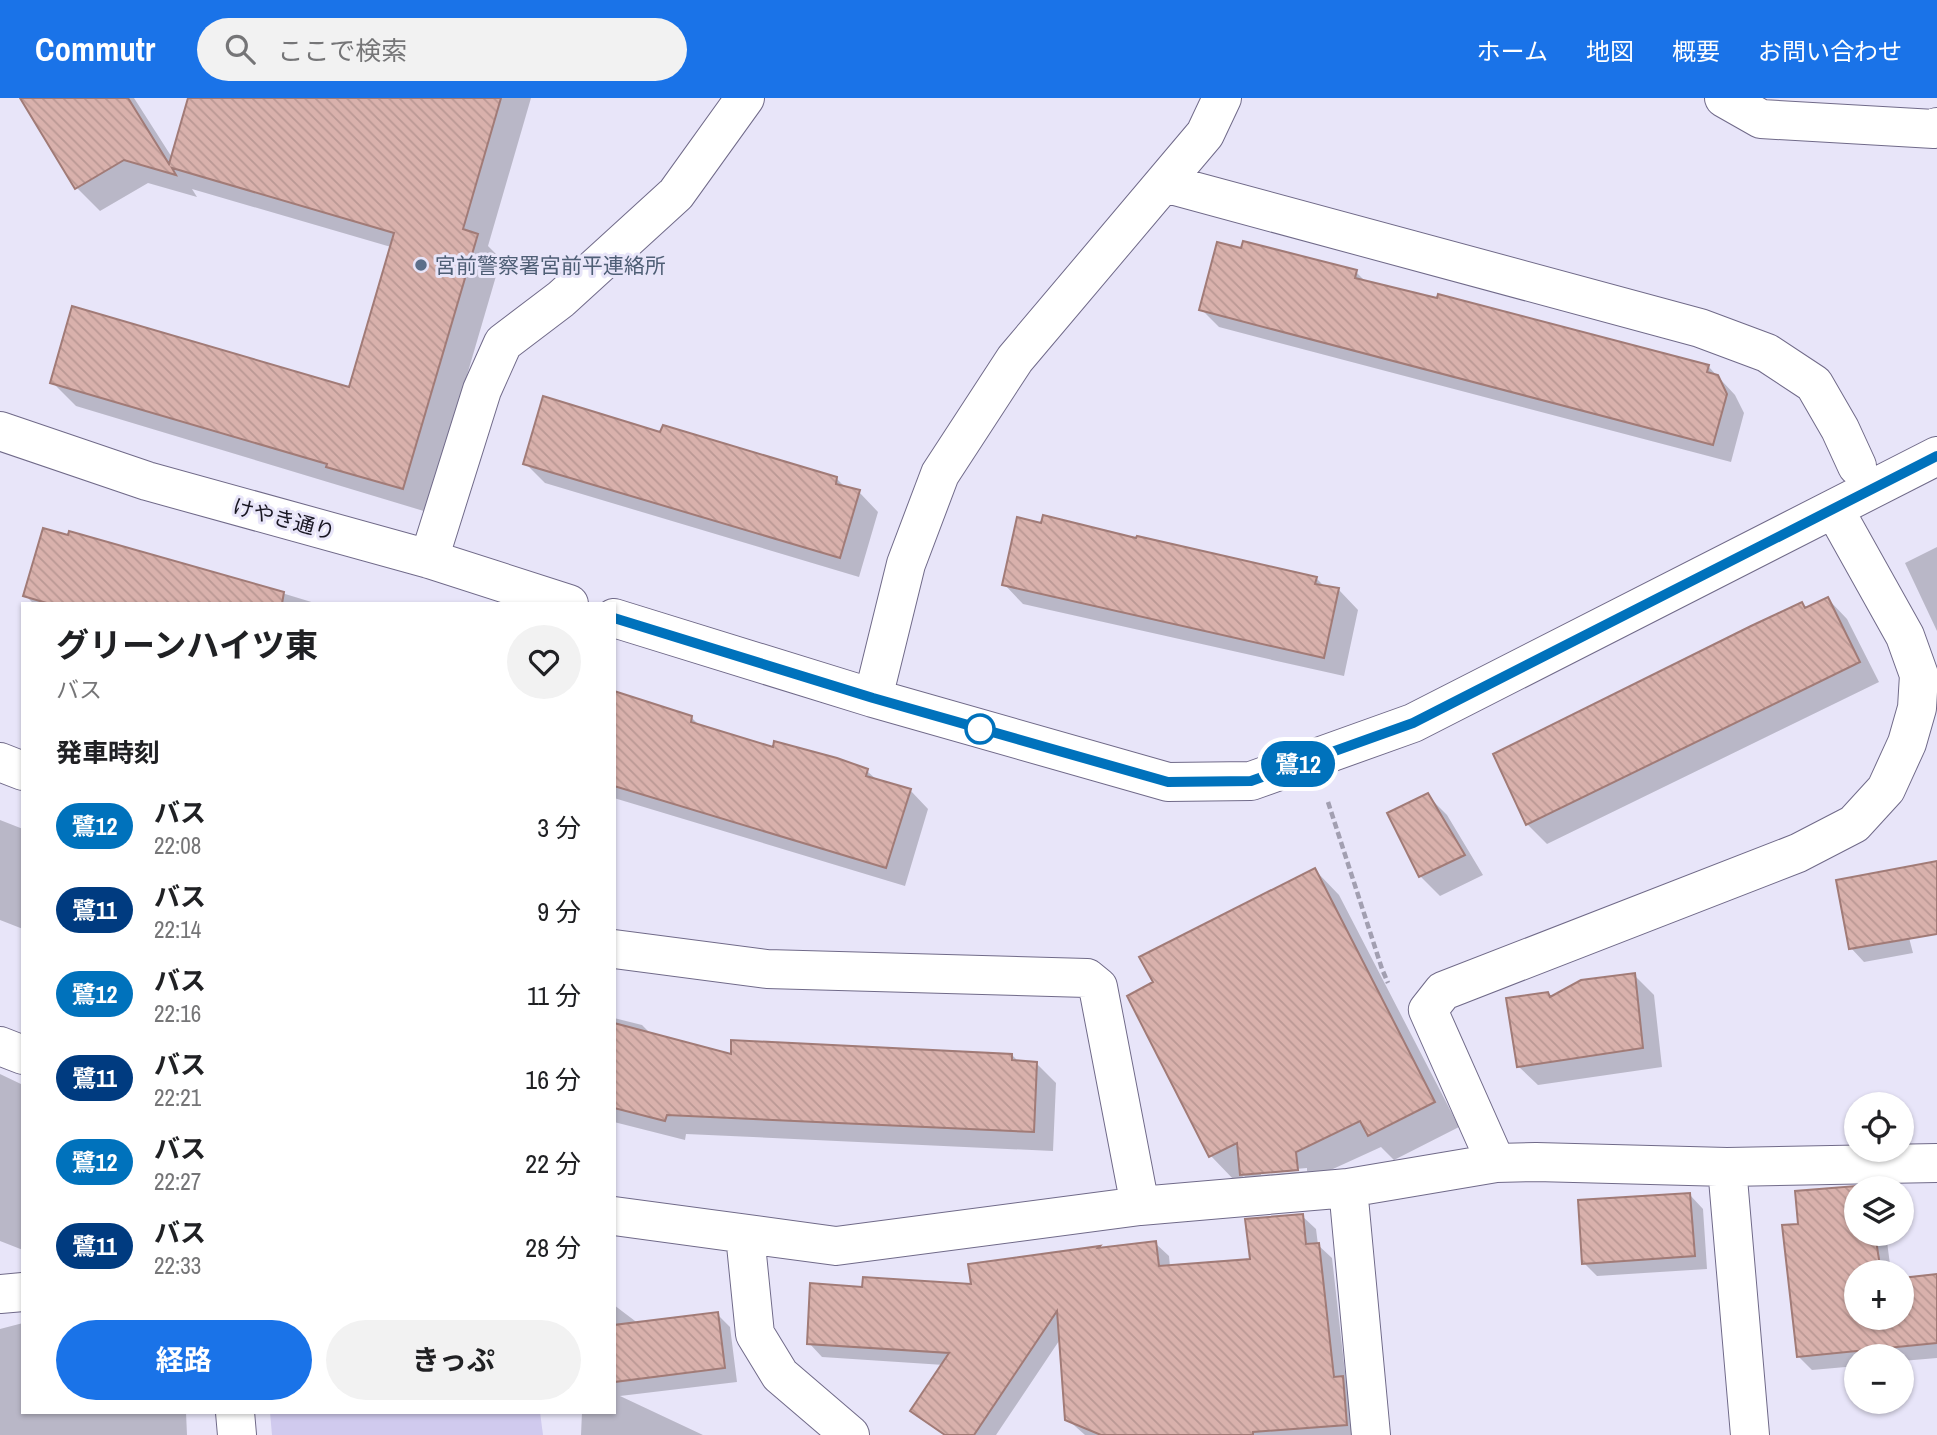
<!DOCTYPE html>
<html lang="ja">
<meta charset="utf-8">
<style>
body{margin:0;font-family:"Archivo Narrow","Noto Sans JP",sans-serif;background:#f2f2f2;color:#202124;height:100vh;display:flex;flex-direction:column;font-size:26px;white-space:nowrap}
*{box-sizing:border-box;margin:0}
p{font-size:23px;color:#757577}
.icon{flex:none;width:38px;height:38px;fill:none;stroke:currentColor;stroke-width:2;stroke-linecap:round;stroke-linejoin:round}
.map{position:relative;flex:1;overflow:hidden}
.side{position:absolute;left:21px;top:504px;width:595px;height:812px;display:flex;flex-direction:column;background:#fff;border-radius:0px;box-shadow:0 2px 5px #0004}
.side>*{flex:none}
.badge{padding:0 14px;border-radius:23px;font-size:24px;line-height:46px}
.tools{position:absolute;left:1844px;top:994px;display:grid;gap:14px}
.tools a{display:grid;place-items:center;width:70px;height:70px;border-radius:50%;background:#fff;box-shadow:0 2px 5px #0004;font-size:35px}
.map>.badge{position:absolute;translate:-50% -50%;box-shadow:0 0 0 4px #fff}
h2{padding:0 35px;font-size:26px;line-height:63px}
.round{display:grid;place-items:center;flex:none;width:74px;height:74px;border-radius:37px;background:#f2f2f2}
.head{display:flex;align-items:center;justify-content:space-between;height:119px;padding:0 35px}
h1{font-size:33px;font-weight:700;line-height:52px}
.action{display:flex;gap:14px;margin-top:auto;padding:14px 35px}
.action a{flex:1;height:80px;border-radius:42px;background:#1a73e8;color:#fff;font-size:28px;font-weight:700;line-height:80px;text-align:center}
.action a+a{background:#f2f2f2;color:#202124}
ul{padding:0;list-style:none}
li{display:flex;align-items:center;gap:21px;height:84px;padding:0 35px}
li div{flex:1}
li b{display:block;font-size:26px}
li em{font-style:normal}
li .badge{min-width:77px;font-weight:700;text-align:center}
header{display:flex;align-items:center;gap:42px;box-sizing:border-box;height:98px;padding:0 35px;background:#1a73e8;color:#fff}
header strong{font-size:33px}
nav{display:flex;gap:38px;margin-inline-start:auto;font-size:24px}
.search{width:490px;height:63px;background:#f2f2f2;display:flex;align-items:center;gap:18px;box-sizing:border-box;padding:0 24px;border-radius:38px;color:#757577;font-size:26px}
.map>svg:first-child{display:block}
.green{fill:#d0caee}
.shadow{fill:#0003;fill-rule:evenodd}
.building{fill:url(#building-back-hatch);stroke:#a17b77;stroke-width:2}
.lines{fill:none;stroke-linecap:round;stroke-linejoin:round}
.minor-casing{stroke:#706a89;stroke-width:40}
.path{stroke:#a29fb1;stroke-width:4.5;stroke-dasharray:7 3.5;stroke-linecap:butt}
.minor{stroke:#fff;stroke-width:38}
.line-casing{stroke:#fff;stroke-width:16}
.line{stroke:#0072bc;stroke-width:10}
.service-dot{fill:#5c6f8a;stroke:#e8e5f9;stroke-width:2.5}
.stop-dot{fill:#fff;stroke:#0072bc;stroke-width:3.5}
.labels{text-anchor:middle;dominant-baseline:central;stroke-width:6;stroke-linejoin:round;paint-order:stroke}
.service-label{font-size:21px;fill:#4e5e75;stroke:#e8e5f9;text-anchor:start}
.street-label{font-size:21px;fill:#181622;stroke:#e8e5f9}
</style>
<header>
<strong>Commutr</strong>
<div class="search"><svg class="icon" aria-label="search" viewBox="0 0 24 24"><circle cx="10" cy="10" r="6"/><path d="M15 15l6 6"/></svg>ここで検索</div>
<nav><a>ホーム</a><a>地図</a><a>概要</a><a>お問い合わせ</a></nav>
</header>
<div class="map">
<svg width="1937" height="1337" viewBox="0 0 1937 1337">
<defs>
<pattern id="building-back-hatch" width="6" height="6" patternUnits="userSpaceOnUse" patternTransform="scale(1.75)"><rect width="6" height="6" fill="#d9b1ac"/><path d="M-1 5l2 2M0 0l6 6M5-1l2 2" fill="none" stroke="#ba9894"/></pattern>
</defs>
<rect width="100%" height="100%" fill="#e8e5f9"/>
<path class="green" d="M270 1314H540L543 1337H272Z"/>
<path class="shadow" d="M22 0H134L173 61 190 0H531L488 148 501 161 427 414 76 308 52 284 350 291 391 149 192 91 197 99 148 85 100 113 77 90Z
M1356 174 1366 184 1708 268 1735 297 1744 315 1731 364 1219 229 1201 211Z
M662 336 836 380 847 391 859 394 878 414 859 479 545 385 525 365Z
M1042 427 1138 442 1316 480 1325 489 1339 492 1358 512 1344 578 1023 506 1004 486Z
M70 435 183 465 318 506H34L25 497 69 439Z
M1937 449V533L1905 465Z
M1828 501 1847 521 1879 584 1547 746 1527 726 1802 506 1807 511Z
M614 596 692 620 701 629 774 651 867 673 878 683 910 692 928 711 905 788 614 700Z
M1427 697 1447 717 1483 777 1440 798 1420 778Z
M0 722 23 731V831L0 822Z
M1315 772 1339 797 1459 1029 1394 1062 1381 1049 1267 1101 1244 1078 1235 1083 1211 1058 1155 885ZM1307 1070V1073L1261 1077V1074Z
M1896 790 1913 855 1864 864 1851 850Z
M1634 877 1654 897 1662 969 1538 987 1518 968 1551 900Z
M614 920 642 927 652 937 733 958 1012 957 1019 964 1036 965 1056 985 1053 1053 686 1036 685 1042 614 1024Z
M0 976 23 987V1152L0 1143Z
M1856 1090 1857 1136H1886L1891 1174H1857V1220H1902L1937 1178V1260L1902 1263V1258H1857V1268L1812 1272 1798 1258 1800 1127Z
M1690 1097 1703 1111 1707 1171 1597 1178 1584 1165Z
M1302 1118 1316 1131 1318 1147 1332 1160 1346 1283 1356 1293 1359 1337H1085L1067 1321 1061 1240 996 1337H958L944 1267 822 1259 809 1245 863 1191 973 1188 970 1168 1099 1150 1101 1151 1155 1145 1169 1158 1170 1169 1252 1162Z
M614 1207 639 1226 717 1216 730 1229 737 1284 620 1298 703 1337H581L582 1314H614Z
M23 1225V1314H186L187 1337H0V1231Z"/>
<path class="building" d="M20 0H128L169 66 188 0H501L463 131 478 136 403 391 326 369 327 366 50 285 72 208 349 289 394 135 172 70 176 77 124 62 75 91Z
M1243 143 1357 172 1355 180 1437 200 1438 196 1709 267 1707 274 1718 277 1727 296 1713 347 1199 212 1217 144 1241 150Z
M543 298 660 334 663 327 837 379 836 386 860 392 840 460 523 366Z
M1043 417 1136 440 1137 438 1317 479 1315 486 1339 490 1324 560 1002 487 1017 419 1041 425Z
M43 430 68 437 69 433 284 494 282 506H50L23 498Z
M1828 499 1860 564 1526 727 1493 656 1751 528 1802 504 1805 510Z
M614 593 692 618 691 624 773 649 774 643 837 660 868 671 866 678 911 691 886 770 614 688Z
M1428 695 1465 757 1419 779 1387 715Z
M1937 763V836L1849 851 1836 782Z
M1315 770 1435 1004 1368 1038 1360 1023 1296 1054 1298 1072 1240 1077 1237 1045 1209 1059 1127 898 1153 884 1139 859Z
M1635 875 1643 950 1517 969 1506 900 1548 894 1550 899 1581 882Z
M614 925 731 956V942L1012 956V962L1037 964 1034 1034 667 1017 665 1023 614 1010Z
M1856 1088 1857 1136H1875L1881 1174H1857V1220H1902V1180L1937 1176V1245L1797 1259 1782 1127 1798 1126 1795 1093Z
M1690 1095 1695 1158 1582 1166 1578 1102Z
M1303 1116 1306 1146 1319 1145 1334 1279 1343 1278 1347 1327 1253 1334V1337H1101L1065 1322 1057 1213 974 1337H945L910 1313 949 1255 807 1246 810 1185 862 1189 863 1179 971 1186 968 1166 1100 1148 1098 1150 1156 1143 1159 1168 1250 1161 1245 1121Z
M718 1214 725 1270 614 1284V1227Z"/>
<g class="lines">
<defs>
<path id="minor" d="M1724 0 1761 21 1934 31 1937 29
M1164 85 1700 230 1767 255 1814 286 1840 331 1857 368
M0 333 147 383 429 461 569 506
M429 461 482 292 503 245 561 201 676 96 745 0
M614 520 873 600 1168 684 1251 683 1413 625 1937 358
M873 600 906 466 940 376 1015 261 1205 36 1222 0
M0 664 23 673
M614 851 767 871 1087 880 1098 889 1140 1108
M0 948 23 957
M1496 1065 1428 912 1443 893 1798 755 1854 726 1886 691 1907 645 1917 610 1919 577 1905 538 1834 411
M1727 1069 1750 1337
M1348 1090 1371 1337
M614 1118 836 1148 1140 1108 1348 1090 1496 1065 1536 1064 1727 1069 1937 1065
M745 1137 755 1236 780 1277 850 1337
M0 1196 23 1194
M235 1314 237 1337"/>
</defs>
<use href="#minor" class="minor-casing"/>
<path class="path" d="M1328 704 1382 871 1388 885"/>
<use href="#minor" class="minor"/>
</g>
<g class="lines">
<defs>
<path id="line" d="M614 520 873 600 1168 684 1251 683 1413 625 1937 358"/>
</defs>
<use href="#line" class="line-casing"/>
<use href="#line" class="line"/>
</g>
<circle class="service-dot" cx="421" cy="167" r="7"/>
<circle class="stop-dot" cx="980" cy="631" r="14"/>
<g class="labels">
<g class="service-label">
<text x="435" y="167">宮前警察署宮前平連絡所</text>
</g>
<g class="street-label">
<text transform="translate(284 421) rotate(15)">けやき通り</text>
</g>
</g>
</svg>
<div class="tools">
<a><svg class="icon" aria-label="locate" viewBox="0 0 24 24"><circle cx="12" cy="12" r="6"/><path d="M12 2v4M12 18v4M2 12h4M18 12h4"/></svg></a>
<a><svg class="icon" aria-label="layers" viewBox="0 0 24 24"><path d="M12 4l9 5-9 5-9-5zM3 14l9 5 9-5"/></svg></a>
<a>+</a>
<a>−</a>
</div>
<b class="badge" style="left:1298px;top:666px;background:#0072bc;color:#fff">鷺12</b>
<section class="side">
<div class="head"><div><h1>グリーンハイツ東</h1><p>バス</p></div><a class="round"><svg class="icon" aria-label="heart" viewBox="0 0 24 24"><path d="M12 20l-8-8c-3-5 5-10 8-4 3-6 11-1 8 4z"/></svg></a></div>
<h2>発車時刻</h2>
<ul>
<li><span class="badge" style="background:#0072bc;color:#fff">鷺12</span><div><b>バス</b><p>22:08</p></div><em>3 分</em></li>
<li><span class="badge" style="background:#003b80;color:#fff">鷺11</span><div><b>バス</b><p>22:14</p></div><em>9 分</em></li>
<li><span class="badge" style="background:#0072bc;color:#fff">鷺12</span><div><b>バス</b><p>22:16</p></div><em>11 分</em></li>
<li><span class="badge" style="background:#003b80;color:#fff">鷺11</span><div><b>バス</b><p>22:21</p></div><em>16 分</em></li>
<li><span class="badge" style="background:#0072bc;color:#fff">鷺12</span><div><b>バス</b><p>22:27</p></div><em>22 分</em></li>
<li><span class="badge" style="background:#003b80;color:#fff">鷺11</span><div><b>バス</b><p>22:33</p></div><em>28 分</em></li>
</ul>
<div class="action"><a>経路</a><a>きっぷ</a></div>
</section>
</div>
